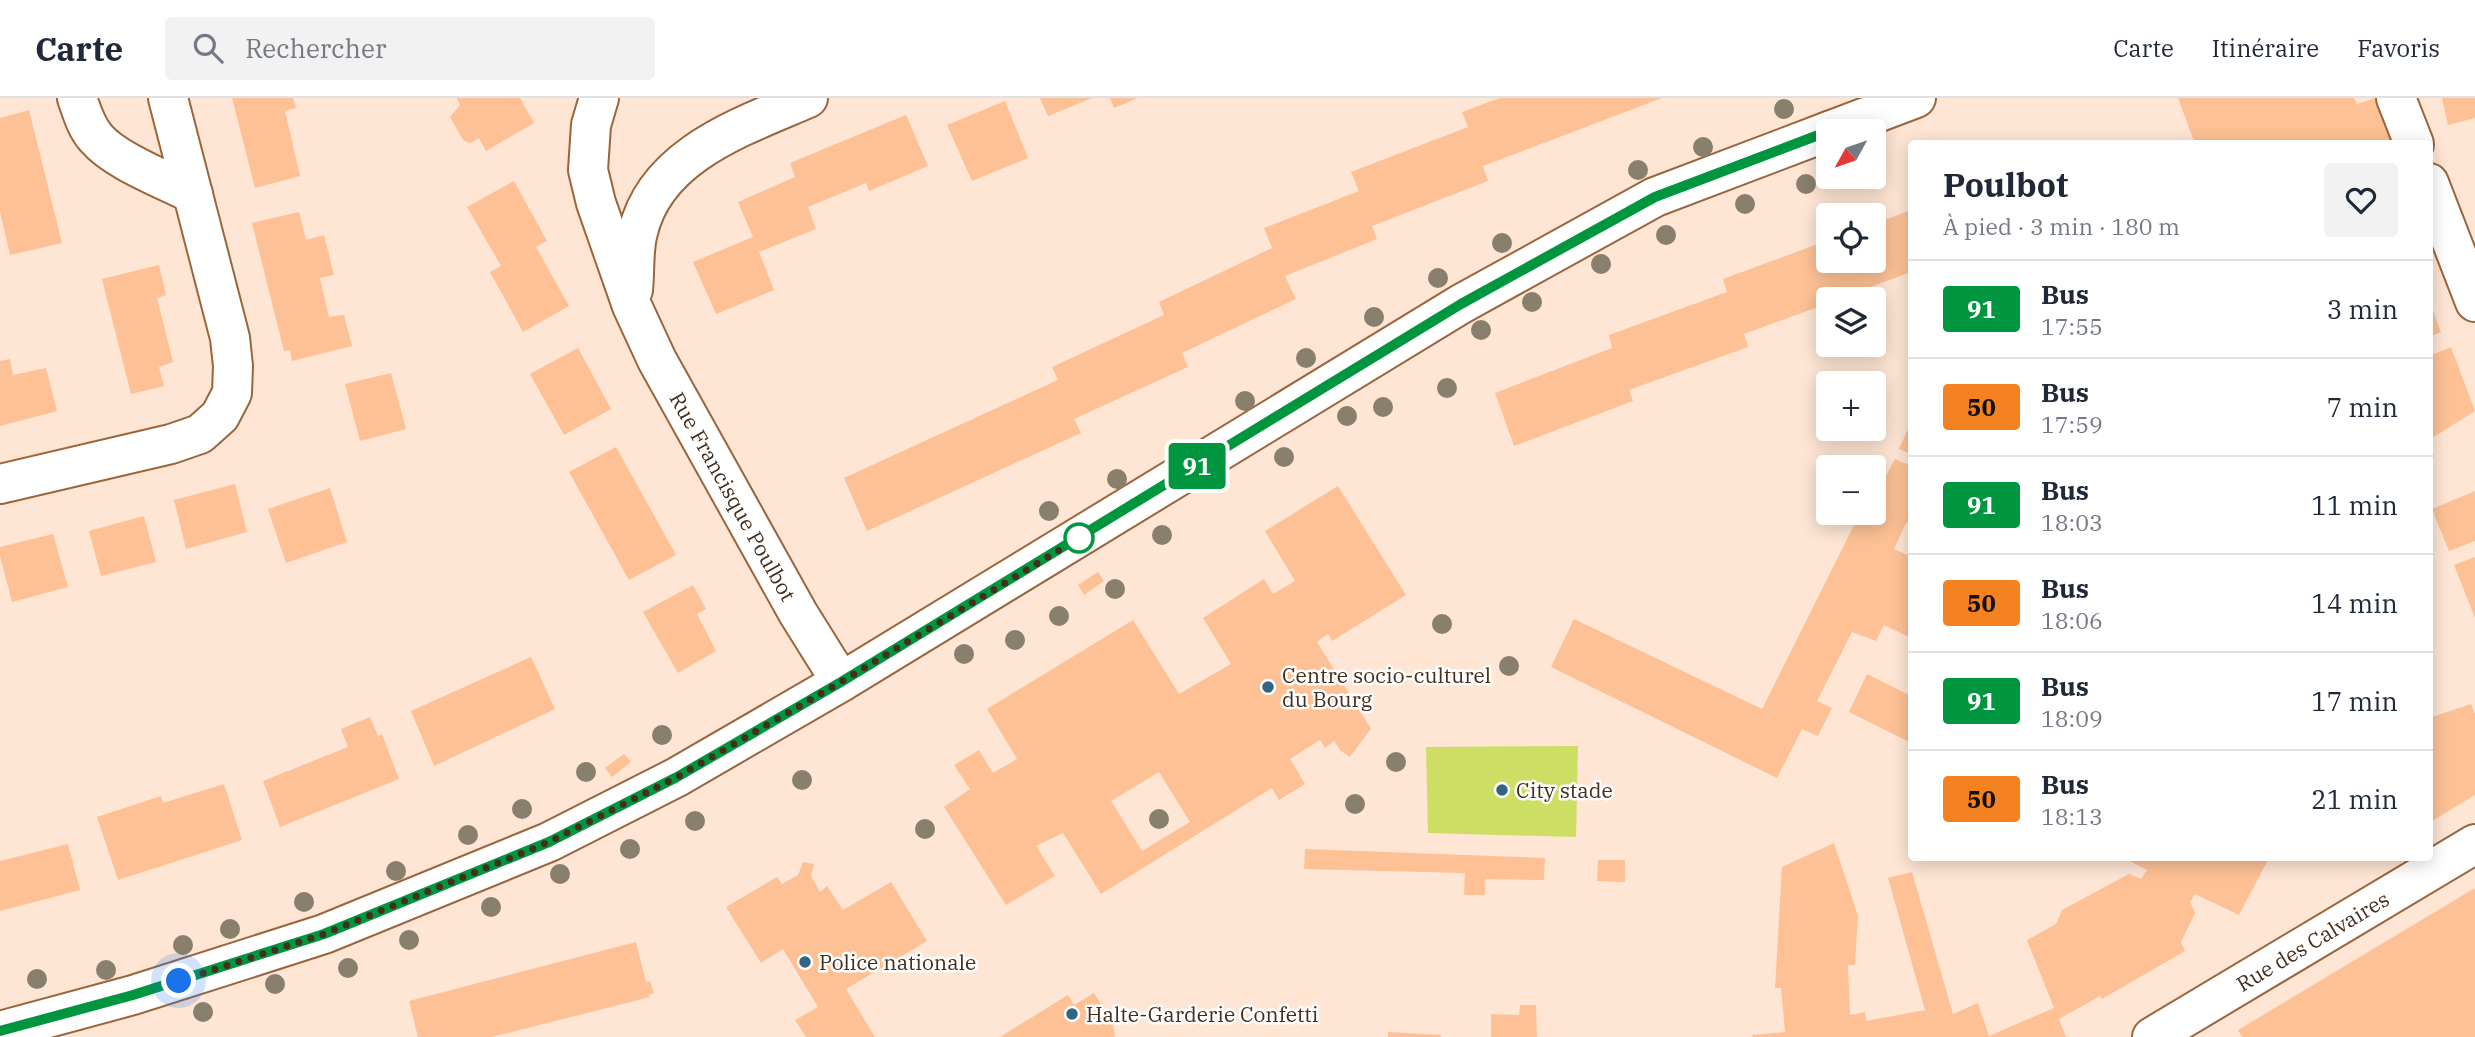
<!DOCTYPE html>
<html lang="fr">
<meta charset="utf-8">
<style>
body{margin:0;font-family:"IBM Plex Serif",serif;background:#f2f2f3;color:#1f2937;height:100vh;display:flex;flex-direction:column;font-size:26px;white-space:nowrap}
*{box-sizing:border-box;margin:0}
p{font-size:23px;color:#747a83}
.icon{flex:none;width:38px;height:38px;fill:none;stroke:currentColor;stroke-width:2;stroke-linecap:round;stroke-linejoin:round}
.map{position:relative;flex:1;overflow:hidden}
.sheet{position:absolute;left:1908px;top:42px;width:525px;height:721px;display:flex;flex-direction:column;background:#fff;border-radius:7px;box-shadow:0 4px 18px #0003}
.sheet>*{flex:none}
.badge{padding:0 14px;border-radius:5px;font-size:24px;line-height:46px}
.needle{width:46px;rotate:230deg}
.controls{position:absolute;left:1816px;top:21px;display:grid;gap:14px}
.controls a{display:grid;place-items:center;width:70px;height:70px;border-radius:7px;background:#fff;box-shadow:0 4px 18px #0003;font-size:35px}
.you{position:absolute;width:35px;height:35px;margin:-18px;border:5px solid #fff;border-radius:50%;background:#1a73e8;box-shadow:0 0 0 10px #1a73e833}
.map>.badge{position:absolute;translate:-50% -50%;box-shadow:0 0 0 4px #fff}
.round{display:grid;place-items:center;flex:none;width:74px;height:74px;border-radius:7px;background:#f2f2f3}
.overview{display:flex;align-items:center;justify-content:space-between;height:119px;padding:0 35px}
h1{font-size:33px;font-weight:800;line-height:52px}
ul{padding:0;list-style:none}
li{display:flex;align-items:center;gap:21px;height:98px;padding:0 35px;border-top:2px solid #e0e1e3}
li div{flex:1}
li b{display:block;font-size:26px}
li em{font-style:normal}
li .badge{min-width:77px;font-weight:700;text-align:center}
header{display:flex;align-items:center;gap:42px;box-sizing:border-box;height:98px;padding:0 35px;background:#fff;border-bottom:2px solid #e0e1e3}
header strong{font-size:33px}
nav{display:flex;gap:38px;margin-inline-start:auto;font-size:24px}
.search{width:490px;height:63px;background:#f2f2f3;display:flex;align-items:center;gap:18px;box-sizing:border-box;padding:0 24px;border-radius:7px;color:#747a83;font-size:26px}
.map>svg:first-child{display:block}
.green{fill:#ccdf64}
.building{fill:#fdc195;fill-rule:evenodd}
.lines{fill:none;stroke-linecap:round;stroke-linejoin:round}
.minor-casing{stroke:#9b653b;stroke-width:42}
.minor{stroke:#fff;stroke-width:38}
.tree{fill:#887f6c}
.line-casing{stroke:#fff;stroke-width:16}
.line{stroke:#009640;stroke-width:10}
.walk{stroke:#462e1d;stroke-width:7;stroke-dasharray:0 12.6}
.stop-dot{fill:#fff;stroke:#009640;stroke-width:3.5}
.poi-dot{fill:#336482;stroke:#fff;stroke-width:2.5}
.labels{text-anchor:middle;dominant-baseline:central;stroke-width:5;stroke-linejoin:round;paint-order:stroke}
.street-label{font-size:21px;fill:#462e1d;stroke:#fff}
.poi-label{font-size:21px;fill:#462e1d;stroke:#fff;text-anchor:start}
</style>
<header>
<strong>Carte</strong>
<div class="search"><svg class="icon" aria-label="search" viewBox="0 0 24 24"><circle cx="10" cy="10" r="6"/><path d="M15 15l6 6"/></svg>Rechercher</div>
<nav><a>Carte</a><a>Itinéraire</a><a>Favoris</a></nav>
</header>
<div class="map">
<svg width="2475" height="939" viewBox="0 0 2475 939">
<rect width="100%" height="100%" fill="#fee5d4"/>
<path class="green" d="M1578 648 1576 739 1428 735 1426 649Z"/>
<path class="building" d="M232 0H293L296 10 285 13 300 78 255 90Z
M457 0H520L534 25 486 53 479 40 470 45 463 42 450 19 460 7Z
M1040 0H1092L1048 18Z
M1110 0H1138L1114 10Z
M1500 0H1662L1483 68 1488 83 1372 128 1377 141 1285 178 1296 201 1182 255 1188 269 1074 321 1081 335 867 433 844 380 1058 282 1052 269 1164 217 1159 204 1272 150 1264 130 1359 93 1351 74 1468 29 1462 14Z
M2178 0H2354L2357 6 2375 0 2393 46H2195Z
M2442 0H2475V20L2448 27Z
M1005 3 1028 60 972 83 947 27Z
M29 12 62 145 10 157 0 114V20Z
M906 17 928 68 869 93 866 85 808 109 816 131 759 154 774 192 716 216 693 164 753 139 738 104 795 79 790 65Z
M514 83 547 143 536 149 569 208 523 234 490 174 501 168 467 109Z
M1911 112V174L1838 201H1829V205L1744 236 1748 249 1629 292 1633 303 1514 348 1495 295 1612 250 1609 237 1727 194 1723 181 1829 142V163H1874V126Z
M299 114 306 142 324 137 334 177 320 180 329 219 344 217 352 248 292 263 290 252 284 253 252 125Z
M159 167 166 197 157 200 173 264 159 269 164 288 131 296 102 181Z
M2429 202 2441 234 2429 239Z
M2451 249 2475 313 2429 342V258Z
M578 250 611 311 564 337 530 276Z
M10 261 13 277 46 270 57 313 0 328V263Z
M391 275 406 331 360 343 345 286Z
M1911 324V356L1899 351Z
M616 349 676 457 629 482 569 374Z
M1895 361 1909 367 1911 361V427L1906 425 1894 451 1910 458 1909 461 1911 462V474L1908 480 1911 482V540L1884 527 1876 543 1852 534 1817 603 1832 610 1818 638 1802 631 1777 680 1551 569 1574 521 1762 611 1860 415H1874V400Z
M235 386 247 434 186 451 174 402Z
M1338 388 1406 497 1332 543 1328 536 1317 544 1371 631 1350 659 1341 653 1334 643 1325 650 1320 642 1290 661 1305 686 1279 702 1272 690 1101 796 1063 735 1036 748 1055 778 1006 807 944 709 970 691 954 667 979 652 993 675 1017 661 987 611 1133 522 1179 596 1231 566 1203 520 1264 481 1273 496 1295 483 1265 433ZM1159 674 1190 724 1142 753 1111 703Z
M330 390 347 444 286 465 268 411Z
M2475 393V443L2449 453 2432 411Z
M144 418 156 464 101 478 89 433Z
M53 436 68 489 12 504 0 458V449Z
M2475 459V520L2454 467Z
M1098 474 1104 483 1084 497 1078 487Z
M693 487 706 511 697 516 716 553 678 575 643 514Z
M531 559 555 611 434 668 411 613Z
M1867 576 1911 598V645L1849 614Z
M2471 606 2475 616V697L2429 725V620Z
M370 619 378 638 382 636 399 681 280 729 263 683 348 649 341 631Z
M624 656 631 664 612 679 605 670Z
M224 686 242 742 118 782 97 719 161 698 163 705Z
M1834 745 1858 818 1855 867H1848L1850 917 1865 914 1866 923 1925 912 1888 780 1912 774 1953 916 1978 905 1989 938 2054 910 2027 842 2056 826 2062 812 2129 776 2141 781 2147 772 2124 760H2269L2239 817 2195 796 2190 804 2195 815 2181 844 2185 853 2102 901 2100 898 2059 921 2066 939H1753L1752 937 1785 934 1781 890H1775L1782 769Z
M68 746 80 792 0 813V763Z
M1305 751 1545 760 1544 782 1485 781V797H1464L1465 775 1304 771Z
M1598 762H1625V784L1597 783Z
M803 764 814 766 811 778 820 794 827 788 843 812 891 784 927 843 846 891 875 939H806L795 922 818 909 783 851 761 865 726 809 777 779 782 786 798 777Z
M2475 790V939H2242L2238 932Z
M636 844 646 884 650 883 654 895 648 897 650 899 492 939H418L409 903Z
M1094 895 1113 925 1115 939H1000L1068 897 1074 907Z
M1520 907H1536L1537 939H1491V916L1519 917Z
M1388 934 1441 937V939H1388Z"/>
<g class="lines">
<defs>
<g id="minor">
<path d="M77 0C82 14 86 29 96 40 115 63 166 82 193 96"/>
<path id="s1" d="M599 0 591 27 588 72 596 105 632 208 657 262 798 515 841 584"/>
<path d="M2396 0 2414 46"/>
<path d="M1829 33 1916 0"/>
<path d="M2429 85 2475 204"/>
<path d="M633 192C635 174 633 152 638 134 656 56 744 28 808 0"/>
<path d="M0 386 171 346 200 336 220 318 232 295 233 268 230 240 168 0"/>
<path d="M0 933 133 897 324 836 549 744 677 679 841 584 1461 206 1655 99 1829 33"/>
<path id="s2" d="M2152 939 2475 746"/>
</g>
</defs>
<use href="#minor" class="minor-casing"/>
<use href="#minor" class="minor"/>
</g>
<g class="tree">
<circle cx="1784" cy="11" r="10"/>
<circle cx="1703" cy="49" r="10"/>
<circle cx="1638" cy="72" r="10"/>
<circle cx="1806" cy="86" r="10"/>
<circle cx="1745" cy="106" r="10"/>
<circle cx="1666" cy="137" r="10"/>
<circle cx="1502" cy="145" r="10"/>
<circle cx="1601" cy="166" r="10"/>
<circle cx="1438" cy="180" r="10"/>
<circle cx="1532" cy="204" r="10"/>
<circle cx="1374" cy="219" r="10"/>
<circle cx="1481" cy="232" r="10"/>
<circle cx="1306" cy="260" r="10"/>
<circle cx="1447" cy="290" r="10"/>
<circle cx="1245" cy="303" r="10"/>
<circle cx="1383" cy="309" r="10"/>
<circle cx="1347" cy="318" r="10"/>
<circle cx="1284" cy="359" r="10"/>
<circle cx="1117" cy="381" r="10"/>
<circle cx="1049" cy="413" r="10"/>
<circle cx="1162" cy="437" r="10"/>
<circle cx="1115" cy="491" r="10"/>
<circle cx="1059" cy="518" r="10"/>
<circle cx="1442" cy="526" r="10"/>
<circle cx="1015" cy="542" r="10"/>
<circle cx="964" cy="556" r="10"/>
<circle cx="1509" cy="568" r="10"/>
<circle cx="662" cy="637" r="10"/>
<circle cx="1396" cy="664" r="10"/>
<circle cx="586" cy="674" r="10"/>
<circle cx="802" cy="682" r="10"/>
<circle cx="1355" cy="706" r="10"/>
<circle cx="522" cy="711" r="10"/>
<circle cx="1159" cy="721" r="10"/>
<circle cx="695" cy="723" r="10"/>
<circle cx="925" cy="731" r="10"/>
<circle cx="468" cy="737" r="10"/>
<circle cx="630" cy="751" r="10"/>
<circle cx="396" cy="773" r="10"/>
<circle cx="560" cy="776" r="10"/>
<circle cx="304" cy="804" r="10"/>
<circle cx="491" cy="809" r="10"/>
<circle cx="230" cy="831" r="10"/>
<circle cx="409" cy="842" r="10"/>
<circle cx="183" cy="847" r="10"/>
<circle cx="348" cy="870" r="10"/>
<circle cx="106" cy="872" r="10"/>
<circle cx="37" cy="881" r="10"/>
<circle cx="275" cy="886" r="10"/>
<circle cx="203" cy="914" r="10"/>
</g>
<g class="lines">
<defs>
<path id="line" d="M0 933 133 897 324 836 549 744 677 679 841 584 1461 206 1655 99 1829 33"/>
</defs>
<use href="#line" class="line-casing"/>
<use href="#line" class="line"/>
<path class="walk" d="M179 883 324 836 549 744 677 679 841 584 1086 436 1079 440"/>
</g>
<circle class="stop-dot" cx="1079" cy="440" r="14"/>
<g class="poi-dot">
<circle cx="1268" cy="589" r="7"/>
<circle cx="1502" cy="692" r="7"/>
<circle cx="805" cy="864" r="7"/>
<circle cx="1072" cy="916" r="7"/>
</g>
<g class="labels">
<g class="street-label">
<text stroke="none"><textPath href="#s1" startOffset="432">Rue Francisque Poulbot</textPath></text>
<text stroke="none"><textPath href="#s2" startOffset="187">Rue des Calvaires</textPath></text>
</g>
<g class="poi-label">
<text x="1282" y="577">Centre socio-culturel<tspan x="1282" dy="24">du Bourg</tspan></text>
<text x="1516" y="692">City stade</text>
<text x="819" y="864">Police nationale</text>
<text x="1086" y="916">Halte-Garderie Confetti</text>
</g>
</g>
</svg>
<div class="controls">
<a><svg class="needle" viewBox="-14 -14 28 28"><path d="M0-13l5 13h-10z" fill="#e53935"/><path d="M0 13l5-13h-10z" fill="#747a83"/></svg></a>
<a><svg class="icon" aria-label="locate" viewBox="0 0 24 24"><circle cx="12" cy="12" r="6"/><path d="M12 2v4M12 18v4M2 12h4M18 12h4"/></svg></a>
<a><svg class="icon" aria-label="layers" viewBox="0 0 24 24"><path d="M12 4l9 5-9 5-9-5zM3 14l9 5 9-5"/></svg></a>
<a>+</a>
<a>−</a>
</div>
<div class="you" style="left:179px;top:883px"></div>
<b class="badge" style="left:1197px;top:368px;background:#009640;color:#fff">91</b>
<section class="sheet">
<div class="overview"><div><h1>Poulbot</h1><p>À pied · 3 min · 180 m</p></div><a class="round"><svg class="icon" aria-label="heart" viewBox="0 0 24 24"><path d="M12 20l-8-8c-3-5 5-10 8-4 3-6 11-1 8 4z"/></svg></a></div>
<ul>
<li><span class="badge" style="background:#009640;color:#fff">91</span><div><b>Bus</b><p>17:55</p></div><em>3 min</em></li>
<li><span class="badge" style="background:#f58220;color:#111">50</span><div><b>Bus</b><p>17:59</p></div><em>7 min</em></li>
<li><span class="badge" style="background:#009640;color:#fff">91</span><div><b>Bus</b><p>18:03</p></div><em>11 min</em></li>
<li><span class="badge" style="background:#f58220;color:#111">50</span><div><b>Bus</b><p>18:06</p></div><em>14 min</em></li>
<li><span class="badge" style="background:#009640;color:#fff">91</span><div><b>Bus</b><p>18:09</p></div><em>17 min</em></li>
<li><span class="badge" style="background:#f58220;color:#111">50</span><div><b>Bus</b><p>18:13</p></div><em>21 min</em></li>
</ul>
</section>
</div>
